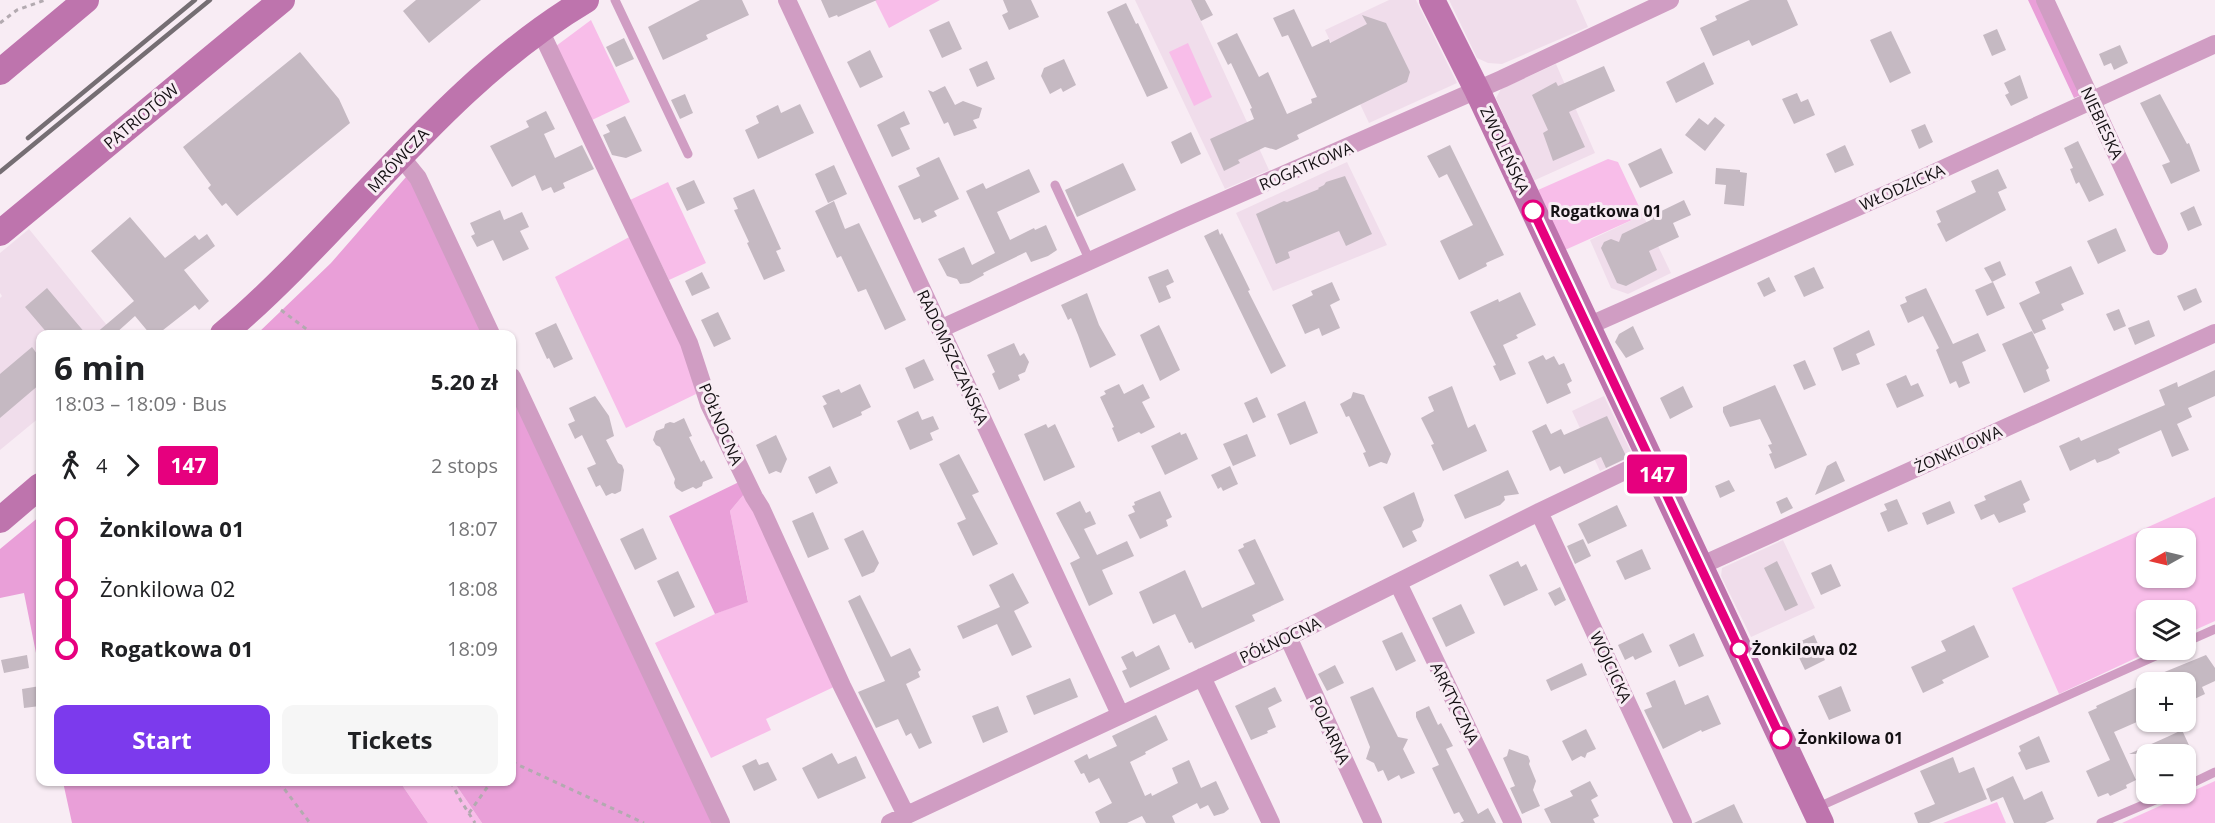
<!DOCTYPE html>
<meta charset="utf-8">
<style>
body{margin:0;font-family:"Open Sans",sans-serif;background:#f6f6f6;color:#202124;height:100vh;display:flex;flex-direction:column;font-size:22px;white-space:nowrap}
*{box-sizing:border-box;margin:0}
p{font-size:20px;color:#757577}
.icon{flex:none;width:33px;height:33px;fill:none;stroke:currentColor;stroke-width:2;stroke-linecap:round;stroke-linejoin:round}
.map{position:relative;flex:1;overflow:hidden}
.drawer{position:absolute;left:36px;top:330px;width:480px;height:456px;display:flex;flex-direction:column;background:#fff;border-radius:12px;box-shadow:0 2px 4px #0004}
.drawer>*{flex:none}
.badge{padding:0 12px;border-radius:4px;font-size:21px;line-height:39px}
.needle{width:39px;rotate:262deg}
.buttons{position:absolute;left:2136px;top:528px;display:grid;gap:12px}
.buttons a{display:grid;place-items:center;width:60px;height:60px;border-radius:12px;background:#fff;box-shadow:0 2px 4px #0004;font-size:30px}
.map>.badge{position:absolute;translate:-50% -50%;box-shadow:0 0 0 3px #fff}
.legs{display:flex;align-items:center;gap:9px;height:66px;padding:0 18px;font-size:20px}
.legs p{margin-inline-start:auto}
.headline{display:flex;align-items:center;justify-content:space-between;height:102px;padding:0 18px}
h1{font-size:33px;font-weight:700;line-height:45px}
.action{display:flex;gap:12px;margin-top:auto;padding:12px 18px}
.action a{flex:1;height:69px;border-radius:12px;background:#7c3aed;color:#fff;font-size:24px;font-weight:700;line-height:69px;text-align:center}
.action a+a{background:#f6f6f6;color:#202124}
ul{padding:0 18px;list-style:none}
li{display:flex;align-items:center;gap:21px;height:60px;font-size:22px}
li i{display:grid;place-items:center;width:9px;height:100%;margin:0 8px;background:currentColor}
li i::after{content:'';width:15px;height:15px;margin:-8px;border:4px solid;border-radius:50%;background:#fff}
li p{margin-inline-start:auto}
li:first-child i{background:linear-gradient(#0000 50%,currentColor 0)}
li:last-child i{background:linear-gradient(currentColor 50%,#0000 0)}
.map>svg:first-child{display:block}
.built{fill:#f0ddeb}
.green{fill:#f8bde9;fill-rule:evenodd}
.forest{fill:#e99fd8}
.building{fill:#c5b9c2}
.lines{fill:none;stroke-linecap:round;stroke-linejoin:round}
.path{stroke:#b3aab0;stroke-width:3;stroke-dasharray:4.5 4.5;stroke-linecap:butt}
.lane{stroke:#d09dc3;stroke-width:9}
.street{stroke:#d09dc3;stroke-width:18}
.secondary{stroke:#be74ad;stroke-width:26}
.rail{stroke:#756e73;stroke-width:4.5}
.line-1-casing{stroke:#fff;stroke-width:14}
.line-1{stroke:#e6007e;stroke-width:9}
.stop-1-dot{fill:#fff;stroke:#e6007e;stroke-width:3}
.labels{text-anchor:middle;dominant-baseline:central;stroke-width:6;stroke-linejoin:round;paint-order:stroke}
.street-label{font-size:16px;fill:#141013;stroke:#f8ecf4}
.stop-label{font-size:16px;font-weight:bold;fill:#141013;stroke:#f8ecf4;text-anchor:start}
</style>
<div class="map">
<svg width="2215" height="823" viewBox="0 0 2215 823">
<rect width="100%" height="100%" fill="#f8ecf4"/>
<path class="built" d="M1135 0H1191L1269 170 1225 189Z
M1389 0H1416L1457 83 1369 123 1325 30Z
M1449 0H1576L1588 27 1502 64 1488 63 1477 58Z
M1556 64 1595 153 1533 181 1496 98 1501 89Z
M1347 162 1387 245 1273 291 1236 213Z
M1643 215 1671 273 1628 294 1611 288 1590 240Z
M29 229 114 334H40V417L0 450V298L2 296 0 293V253Z
M1604 396 1633 456 1600 471 1572 411Z
M1783 540 1815 608 1751 637 1721 576 1722 568Z"/>
<path class="green" d="M875 0H940L889 28Z
M591 20 630 102 592 120 556 46Z
M1188 43 1212 97 1194 106 1169 52Z
M1608 159 1618 162 1643 215 1565 250 1538 190Z
M668 182 706 263 669 280 630 200Z
M633 235 692 366 696 394 626 428 555 277Z
M745 493 838 685 766 719 771 730 711 758 655 643 715 614 748 601 730 511Z
M2215 497V621L2186 634V610H2146V650H2153L2059 694 2012 588ZM2186 538V578H2146V538Z
M2215 781V823H2122Z
M400 782H454L482 823H428Z
M1997 802 2006 823H1943Z"/>
<path class="forest" d="M2028 0H2039L2081 95 2074 98Z
M406 177 411 178 484 334H257L331 263Z
M512 393 712 823H482L454 782H512Z
M739 482 745 493 730 511 748 602 715 614 669 516Z
M40 516V673L24 593 0 598V549Z
M63 782H400L428 823H72Z"/>
<path class="building" d="M416 0H481L429 43 403 11Z
M700 0H742L749 15 706 35 708 39 663 60 648 27Z
M821 0H877L838 17 837 15 829 18Z
M1003 0H1031L1039 17 1009 30 1002 15 1008 12Z
M1191 0H1205L1213 15 1201 21Z
M1750 0H1787L1798 25 1752 46 1749 40 1713 56 1700 28 1717 20 1715 16Z
M1126 3 1136 24 1138 23 1168 88 1147 97 1107 12Z
M1294 9 1312 47 1329 39 1330 43 1367 24 1362 15 1386 23 1410 72 1407 82 1297 135 1299 139 1276 150 1265 147 1238 160 1240 163 1224 171 1210 139 1254 119 1250 109 1252 108 1231 63 1228 65 1217 43 1237 33 1259 77 1268 72 1287 114 1312 103 1311 99 1317 97 1288 35 1282 37 1273 18Z
M949 21 962 49 942 58 929 30Z
M1997 29 2006 50 1992 56 1983 35Z
M1891 31 1911 73 1890 83 1870 40Z
M624 38 634 59 616 67 606 47Z
M2120 45 2128 63 2114 70 2111 63 2104 66 2099 54Z
M870 50 883 77 860 88 847 62Z
M300 52 339 99 350 123 237 216 226 203 222 206 208 188 211 185 183 147Z
M1064 59 1076 85 1063 92 1061 88 1050 94 1041 76 1044 68Z
M987 61 995 79 977 87 969 69Z
M1704 62 1714 84 1676 103 1666 82Z
M1604 66 1615 91 1569 112 1585 147 1553 161 1543 133 1548 130 1532 95 1556 82 1558 86Z
M2020 75 2028 98 2011 106 2005 95 2009 93 2004 83Z
M945 86 955 105 963 101 982 108 979 118 973 120 977 128 954 136 948 122 944 124 928 90 933 92Z
M1797 93 1801 102 1808 99 1815 115 1794 124 1782 99Z
M685 94 693 113 680 119 671 100Z
M2160 94 2187 144 2189 143 2200 171 2171 184 2162 165 2170 162 2140 103Z
M800 104 814 133 758 159 745 130 759 123 756 116 778 105 781 113Z
M546 111 555 129 544 134 555 158 582 145 594 169 563 183 565 188 554 193 551 187 542 191 535 175 512 187 490 146 529 127 526 121Z
M904 111 910 124 900 128 910 149 892 157 877 125Z
M625 116 642 151 626 158 612 155 603 135 610 132 606 125Z
M1715 117 1725 125 1705 151 1685 135 1699 118 1708 125Z
M1925 124 1933 142 1919 149 1911 130Z
M1191 132 1201 154 1181 164 1171 142Z
M2078 141 2104 195 2089 202 2079 182 2076 184 2070 169 2073 168 2064 148Z
M1450 145 1504 255 1486 263 1487 266 1459 280 1440 241 1473 225 1447 174 1439 178 1427 156Z
M1845 145 1854 165 1835 173 1826 154Z
M1661 148 1673 173 1640 188 1628 164Z
M939 157 959 199 934 211 937 216 922 223 920 218 914 220 898 186 920 176 916 168Z
M1123 163 1136 190 1077 217 1065 190Z
M834 165 847 194 828 203 815 174Z
M1716 168 1740 170V172L1747 173 1744 206 1724 204 1726 185 1715 184Z
M1029 169 1040 192 997 212 1010 240 1034 228 1035 230 1046 225 1057 250 1048 256 1031 262 1026 252 991 269 983 273 984 275 969 283 960 284 957 279 947 276 938 259 964 247 972 265 995 253 966 191 983 183 986 189Z
M1998 169 2007 188 1998 192 2006 210 1946 242 1937 224 1941 222 1936 211 1976 192 1971 181Z
M1345 176 1372 234 1346 246 1339 231 1288 252 1290 258 1276 264 1256 214 1284 201 1287 202 1319 189 1318 188 1324 185 1326 182Z
M694 180 705 203 687 211 676 188Z
M754 189 781 249 776 251 785 271 764 280 747 243 749 242 734 210 738 209 733 198Z
M1684 200 1691 215 1673 223 1679 237 1649 251 1657 270 1626 286 1617 283 1601 248 1604 242 1611 239 1619 242 1622 234 1653 219 1651 216Z
M834 201 845 229 859 223 906 320 885 330 866 289 858 292 841 256 837 258 815 211Z
M2194 206 2202 225 2188 231 2180 213Z
M500 210 504 220 522 212 529 227 520 231 529 249 503 261 493 240 477 247 471 236 475 234 470 223Z
M130 217 165 258 195 235 199 240 207 234 215 246 184 270 209 301 199 310 195 305 158 334H150L135 316 115 334H95L134 301 91 251Z
M2116 228 2126 251 2098 264 2087 241Z
M1218 229 1220 235 1222 233 1250 290 1248 291 1286 366 1271 374 1204 236Z
M2000 261 2006 275 1992 282 1984 268Z
M2071 266 2084 294 2061 304 2064 310 2042 320 2046 329 2034 334 2019 303 2040 293 2035 282Z
M1814 267 1824 288 1804 297 1794 276Z
M1168 269 1174 282 1166 286 1171 298 1159 303 1148 277Z
M702 272 710 288 692 296 685 281Z
M1769 277 1776 291 1764 297 1757 283Z
M1332 282 1340 300 1330 305 1340 328 1322 336 1319 328 1305 334 1292 305 1313 295 1311 291Z
M1993 282 2005 308 1987 316 1975 290Z
M47 288 69 314 86 334H48L25 307Z
M1926 288 1953 344 1978 333 1986 351 1962 362 1970 383 1959 388 1956 381 1950 384 1936 350 1939 348 1923 316 1908 323 1900 305 1907 302 1905 297Z
M2196 288 2202 302 2184 311 2177 296Z
M1520 292 1536 325 1516 335 1518 338 1503 345 1516 374 1500 381 1493 366 1496 365 1470 312 1498 299 1499 302Z
M1087 293 1099 325 1116 355 1090 368 1078 335 1071 318 1068 320 1061 305Z
M2119 309 2126 326 2114 331 2106 314Z
M718 312 731 339 714 347 701 320Z
M2149 320 2155 336 2135 345 2128 328Z
M556 323 573 359 554 368 549 358 547 359 535 333Z
M1159 325 1180 370 1160 381 1140 335Z
M1633 326 1644 349 1626 358 1615 342 1619 334Z
M1869 330 1875 345 1856 354 1860 364 1842 371 1833 348Z
M2032 331 2049 368 2046 370 2050 381 2024 393 2002 344Z
M1014 343 1020 356 1024 353 1029 362 1025 372 1018 375 1020 380 999 390 992 374 995 372 987 355Z
M32 347 40 358V384L0 418V374Z
M1543 355 1546 360 1554 356 1559 365 1564 363 1572 381 1567 384 1571 393 1547 404 1528 362Z
M924 359 934 380 914 389 905 368Z
M1805 360 1816 385 1804 390 1793 365Z
M2215 370V396L2188 408 2192 417 2177 424 2189 450 2172 457 2161 430 2118 449 2120 453 2108 459 2097 463 2095 459 2070 471 2059 446 2079 437 2081 441 2165 405 2159 390 2177 382 2178 387Z
M1906 375 1911 386 1918 383 1924 396 1897 408 1886 384Z
M860 384 871 407 861 412 862 415 833 428 823 406 827 404 822 396 839 389 841 393Z
M1119 384 1124 394 1143 384 1150 398 1142 402 1155 427 1141 434 1139 432 1118 442 1112 428 1114 427 1100 397 1106 394 1104 391Z
M1775 385 1807 455 1775 469 1769 454 1772 453 1768 445 1772 444 1760 419 1730 427 1723 412V407Z
M1452 386 1468 428 1475 424 1487 451 1443 471 1431 445 1434 444 1421 418 1434 411 1428 397Z
M1683 386 1693 407 1670 419 1660 398Z
M1353 392 1364 395 1366 400 1391 454 1387 464 1381 462 1369 467 1363 453 1366 452 1349 416 1346 417 1340 404 1351 398Z
M595 396 609 416 614 436 606 440 618 463 622 465 624 470 621 491 615 494 612 493 606 496 600 485 596 487 587 468 596 464 582 435 575 439 568 424 575 421 569 408Z
M1257 397 1266 417 1253 423 1244 403Z
M1305 401 1318 433 1290 445 1277 414Z
M918 411 922 420 933 416 939 429 930 433 933 440 910 450 897 421Z
M1607 416 1627 458 1606 468 1601 457 1564 474 1560 466 1550 471 1532 431 1546 424 1551 434 1561 429 1564 435Z
M684 418 692 436 689 437 701 462 704 460 713 478 703 482 702 486 696 489 693 487 682 492 676 488 674 483 675 479 660 447 656 445 653 440 656 431 664 428 665 424 670 422 674 423Z
M1046 424 1048 428 1055 424 1075 467 1044 481 1024 434Z
M1180 432 1181 435 1186 433 1198 459 1165 475 1151 446Z
M1247 434 1256 456 1233 466 1223 444Z
M776 435 787 459 781 473 776 471 769 474 756 445Z
M959 454 979 492 972 495 998 544 973 556 957 523 966 519 939 464Z
M1836 461 1845 481 1815 495 1827 466Z
M830 466 838 483 816 494 808 477Z
M1230 466 1238 484 1223 491 1221 487 1218 489 1211 475Z
M1508 470 1519 494 1504 496 1505 500 1500 505 1465 519 1454 495Z
M1729 480 1735 491 1720 498 1715 486Z
M2021 480 2030 500 2023 504 2026 512 1999 523 1994 514 1981 520 1974 505 1986 500 1984 496Z
M1160 491 1172 517 1166 520 1168 526 1140 539 1128 515 1135 512 1132 506 1135 505 1134 502Z
M1414 492 1424 520 1421 527 1412 531 1417 541 1403 548 1383 507Z
M1787 497 1793 508 1781 514 1776 502Z
M1897 499 1908 524 1888 532 1880 513 1887 510 1884 504Z
M1080 501 1086 513 1090 511 1096 524 1084 529 1097 555 1127 541 1134 556 1102 570 1113 594 1089 606 1070 563 1080 558 1056 513Z
M1950 501 1955 513 1927 525 1922 513Z
M1617 505 1627 526 1588 544 1578 524Z
M813 512 829 549 808 558 792 521Z
M643 528 657 559 635 570 620 539Z
M863 530 879 563 874 572 862 577 844 539Z
M1255 539 1284 600 1252 615 1255 621 1195 649 1192 642 1189 643 1175 614 1153 624 1139 592 1185 570 1202 608 1255 584 1238 550 1244 547 1243 544Z
M1583 539 1591 556 1575 564 1567 546Z
M1642 549 1651 569 1625 580 1616 561Z
M1518 561 1521 567 1526 564 1538 590 1504 606 1489 575Z
M1777 561 1798 605 1785 611 1764 568Z
M1831 564 1841 586 1821 595 1811 573Z
M678 571 695 607 674 617 657 581Z
M1013 573 1029 603 1014 611 1032 647 1012 656 997 624 963 639 957 626 1000 607 989 585Z
M1560 587 1566 600 1555 606 1548 593Z
M860 595 891 657 910 648 921 670 918 672 920 677 906 684 932 743 919 749 911 733 906 736 898 719 876 728 858 692 885 681 848 601Z
M1461 604 1475 633 1446 647 1432 618Z
M1974 625 1989 657 1942 680 1944 683 1923 693 1911 667 1946 651 1941 641Z
M1402 632 1416 661 1396 671 1382 641Z
M1643 633 1652 652 1635 660 1633 656 1625 660 1618 645Z
M1694 633 1704 656 1679 667 1669 645Z
M1814 635 1825 660 1805 670 1793 645Z
M1159 645 1170 669 1130 688 1122 671 1127 669 1121 657 1133 651 1136 657Z
M27 655 29 668 4 673 1 660Z
M2206 655 2215 668V681L2202 687 2205 694 2186 703V682H2166L2162 673Z
M1582 663 1587 675 1551 691 1546 680Z
M1335 665 1344 683 1327 691 1318 674Z
M1070 678 1078 697 1034 715 1026 696Z
M1675 680 1685 705 1708 695 1721 724 1702 732 1701 730 1663 749 1644 710 1652 707 1646 693Z
M2146 683V718L2114 732 2136 780 2126 785 2127 788 2110 796 2108 793 2098 797 2086 771 2110 760 2088 712 2097 708 2096 706Z
M40 686V706L24 708 22 689Z
M1841 686 1851 711 1829 720 1818 696Z
M1275 687 1282 701 1268 708 1276 727 1267 731 1268 733 1251 740 1235 706Z
M1373 687 1398 737 1408 739 1403 749 1415 773 1401 779 1399 775 1388 781 1383 770 1378 772 1374 763 1366 759 1370 747 1350 697Z
M998 706 1008 732 983 743 972 716Z
M1429 706 1438 725 1441 723 1453 746 1446 749 1478 814 1488 808 1496 823H1460L1464 821 1459 812 1454 814 1432 768 1439 765 1416 717V712Z
M1156 715 1168 740 1145 752 1146 754 1130 762 1145 796 1151 793 1152 796 1178 783 1172 768 1189 760 1201 788 1216 781 1229 809 1224 813 1214 816 1208 805 1200 809 1197 803 1172 816 1175 823H1146L1142 816 1127 823H1100L1095 812 1112 803 1099 778 1089 783 1084 773 1081 774 1074 761 1087 754 1089 759 1117 746 1112 736Z
M1586 729 1596 749 1587 753 1585 758 1581 756 1572 761 1562 741Z
M2182 730 2193 754H2129L2167 737Z
M2039 736 2050 762 2026 770 2018 753 2021 751 2019 746Z
M1509 749 1528 756 1530 761 1529 764 1536 781 1533 790 1540 806 1522 814 1510 788 1515 786 1503 758 1507 756Z
M832 753 838 764 856 756 866 778 818 799 802 768Z
M1953 757 1959 773 1974 767 1987 799 1929 823H1918L1914 813 1935 804 1920 771Z
M756 759 759 765 768 762 777 780 754 791 742 766Z
M2013 776 2024 800 2042 791 2054 819 2045 823H2014L2003 797 1991 802 1986 789Z
M1590 781 1598 796 1591 800 1599 816 1593 819 1595 823H1551L1544 809 1573 796 1570 791Z
M1734 804 1743 823H1694Z"/>
<g class="lines">
<path class="path" d="M0 23 17 10 45 0
M281 310 313 334
M512 762 644 823
M279 782 310 823
M451 782 461 801 475 823
M469 813 491 782"/>
<path class="lane" d="M615 0 688 154
M1055 185 1090 261
M2186 642 2215 629
M2186 786 2215 772
M1816 808 2169 650
M2101 823 2169 794"/>
<path class="street" d="M787 0 1120 714
M2045 0 2159 246
M540 30 689 343 709 404 754 497 761 508 842 686 906 815
M401 157 418 178 491 334
M1588 326 1912 183 2215 44
M940 329 1182 219 1502 79 1670 0
M512 377 721 823
M1539 512 1683 823
M1700 566 2215 333
M1398 583 1513 823
M1288 637 1373 823
M1202 677 1271 823
M890 823 1288 637 1539 512 1650 459"/>
<path class="secondary" d="M1432 0 1477 90 1821 823
M0 72 86 0
M0 233 282 0
M223 334C348 228 443 85 586 0
M0 520 40 486"/>
<path class="rail" d="M28 138 195 0
M0 172 210 0"/>
</g>
<g class="lines">
<defs>
<path id="line-1" d="M1533 211 1781 738"/>
</defs>
<use href="#line-1" class="line-1-casing"/>
<use href="#line-1" class="line-1"/>
</g>
<g class="stop-1-dot">
<circle cx="1533" cy="211" r="10"/>
<circle cx="1739" cy="649" r="8"/>
<circle cx="1781" cy="738" r="10"/>
</g>
<g class="labels">
<g class="street-label">
<text transform="translate(141 116) rotate(-40)">PATRIOTÓW</text>
<text transform="translate(2102 123) rotate(65)">NIEBIESKA</text>
<text transform="translate(1505 150) rotate(65)">ZWOLEŃSKA</text>
<text transform="translate(398 160) rotate(-47)">MRÓWCZA</text>
<text transform="translate(1306 166) rotate(-23)">ROGATKOWA</text>
<text transform="translate(1902 187) rotate(-24)">WŁODZICKA</text>
<text transform="translate(953 357) rotate(65)">RADOMSZCZAŃSKA</text>
<text transform="translate(721 424) rotate(67)">PÓŁNOCNA</text>
<text transform="translate(1958 449) rotate(-24)">ŻONKILOWA</text>
<text transform="translate(1280 640) rotate(-25)">PÓŁNOCNA</text>
<text transform="translate(1611 667) rotate(65)">WÓJCICKA</text>
<text transform="translate(1455 703) rotate(64)">ARKTYCZNA</text>
<text transform="translate(1330 730) rotate(65)">POLARNA</text>
</g>
<g class="stop-label">
<text x="1550" y="211">Rogatkowa 01</text>
<text x="1752" y="649">Żonkilowa 02</text>
<text x="1798" y="738">Żonkilowa 01</text>
</g>
</g>
</svg>
<div class="buttons">
<a><svg class="needle" viewBox="-14 -14 28 28"><path d="M0-13l5 13h-10z" fill="#e53935"/><path d="M0 13l5-13h-10z" fill="#757577"/></svg></a>
<a><svg class="icon" aria-label="layers" viewBox="0 0 24 24"><path d="M12 4l9 5-9 5-9-5zM3 14l9 5 9-5"/></svg></a>
<a>+</a>
<a>−</a>
</div>
<b class="badge" style="left:1657px;top:474px;background:#e6007e;color:#fff">147</b>
<section class="drawer">
<div class="headline"><div><h1>6 min</h1><p>18:03 – 18:09 · Bus</p></div><b>5.20 zł</b></div>
<div class="legs"><svg class="icon" aria-label="walk" viewBox="0 0 24 24"><circle cx="13" cy="4" r="2"/><path d="M13 8l-2 6 4 7M11 14l-3 7M7 12l3-4h3l4 4"/></svg>4<svg class="icon" aria-label="forward" viewBox="0 0 24 24"><path d="M9 5l7 7-7 7"/></svg><b class="badge" style="background:#e6007e;color:#fff">147</b><p>2 stops</p></div>
<ul>
<li><i style="color:#e6007e"></i><b>Żonkilowa 01</b><p>18:07</p></li>
<li><i style="color:#e6007e"></i><span>Żonkilowa 02</span><p>18:08</p></li>
<li><i style="color:#e6007e"></i><b>Rogatkowa 01</b><p>18:09</p></li>
</ul>
<div class="action"><a>Start</a><a>Tickets</a></div>
</section>
</div>
